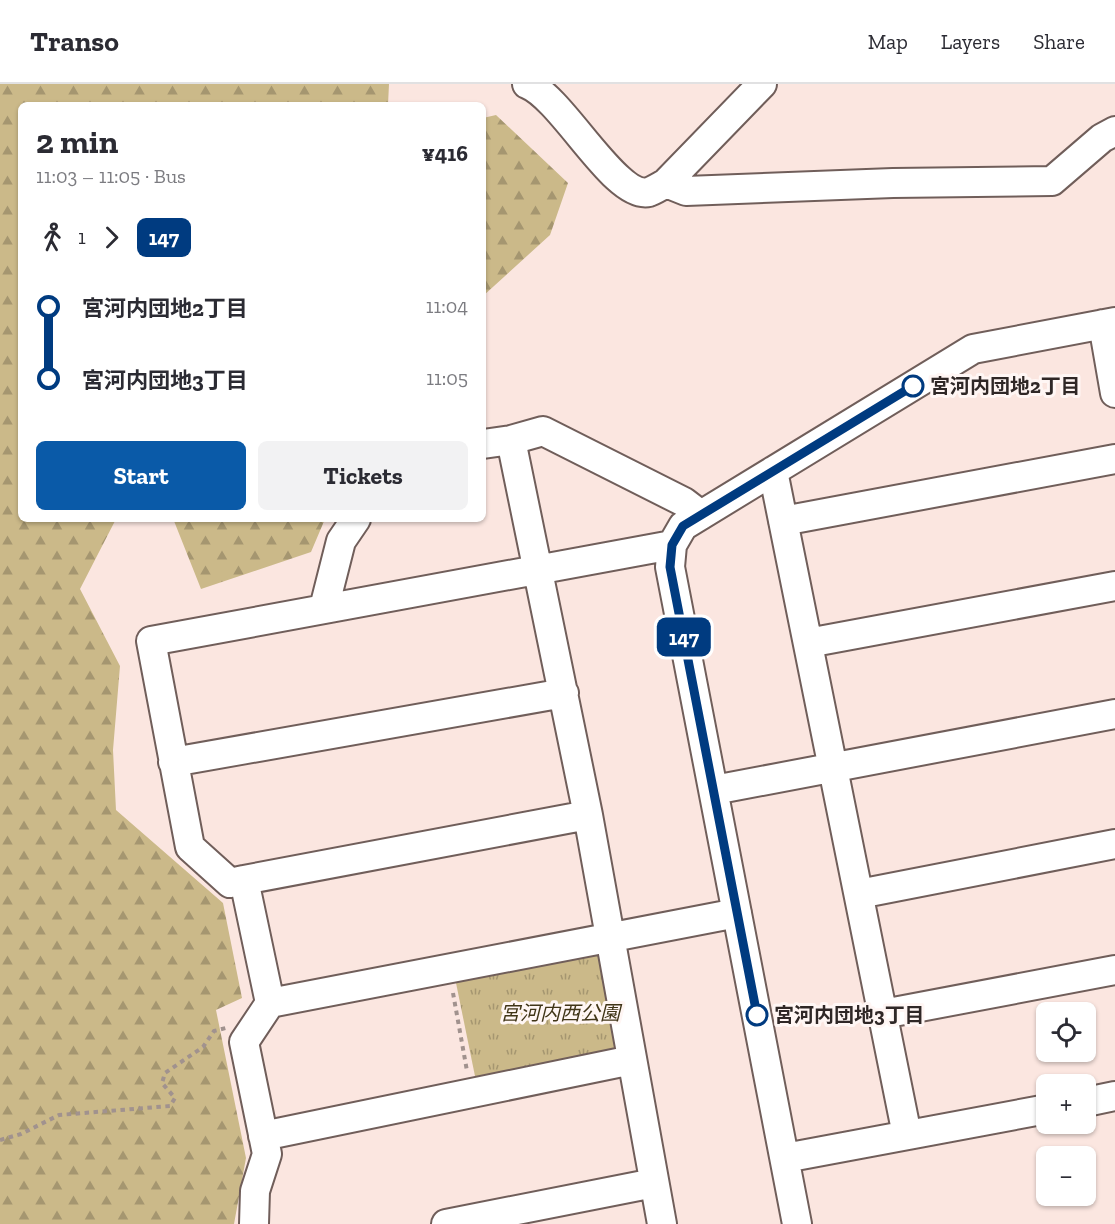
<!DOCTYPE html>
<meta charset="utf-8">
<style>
body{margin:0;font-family:"Zilla Slab","Noto Sans JP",serif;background:#f2f2f3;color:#2b2b33;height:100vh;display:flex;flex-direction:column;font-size:22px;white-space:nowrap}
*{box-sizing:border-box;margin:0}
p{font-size:20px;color:#7c7c81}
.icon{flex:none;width:33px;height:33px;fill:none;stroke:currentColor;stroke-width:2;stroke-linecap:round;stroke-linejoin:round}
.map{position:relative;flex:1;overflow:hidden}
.sheet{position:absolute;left:18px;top:18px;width:468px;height:420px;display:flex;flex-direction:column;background:#fff;border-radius:9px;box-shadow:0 2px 4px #0004}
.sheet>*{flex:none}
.badge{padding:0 12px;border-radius:9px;font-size:21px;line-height:39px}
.controls{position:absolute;left:1036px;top:918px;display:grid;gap:12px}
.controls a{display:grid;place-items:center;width:60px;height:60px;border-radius:9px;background:#fff;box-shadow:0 2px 4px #0004;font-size:30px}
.map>.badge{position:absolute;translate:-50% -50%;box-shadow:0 0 0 3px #fff}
.legs{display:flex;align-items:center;gap:9px;height:66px;padding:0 18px;font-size:20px}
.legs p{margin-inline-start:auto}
.head{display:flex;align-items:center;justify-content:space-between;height:102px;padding:0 18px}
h1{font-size:33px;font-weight:700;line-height:45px}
.action{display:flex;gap:12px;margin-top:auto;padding:12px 18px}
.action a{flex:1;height:69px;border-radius:9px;background:#0a5aa8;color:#fff;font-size:24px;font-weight:700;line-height:69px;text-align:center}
.action a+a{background:#f2f2f3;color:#2b2b33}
ul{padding:0 18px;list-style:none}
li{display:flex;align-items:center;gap:21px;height:72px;font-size:22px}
li i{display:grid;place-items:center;width:9px;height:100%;margin:0 8px;background:currentColor}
li i::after{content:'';width:15px;height:15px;margin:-8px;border:4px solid;border-radius:50%;background:#fff}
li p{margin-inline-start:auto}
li:first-child i{background:linear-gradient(#0000 50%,currentColor 0)}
li:last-child i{background:linear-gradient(currentColor 50%,#0000 0)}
header{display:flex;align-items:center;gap:36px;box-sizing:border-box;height:84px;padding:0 30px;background:#fff;border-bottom:2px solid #e1e1e2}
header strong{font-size:28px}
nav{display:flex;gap:33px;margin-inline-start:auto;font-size:21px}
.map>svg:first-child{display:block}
.forest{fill:url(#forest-firs)}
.park{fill:url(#park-tufts)}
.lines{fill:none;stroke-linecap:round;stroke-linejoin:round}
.minor-casing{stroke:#705e5a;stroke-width:32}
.path{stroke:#a1928e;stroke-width:4;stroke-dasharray:4.5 4.5;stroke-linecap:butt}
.minor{stroke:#fff;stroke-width:28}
.line-1-casing{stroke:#fff;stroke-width:14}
.line-1{stroke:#003b80;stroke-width:9}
.stop-1-dot{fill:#fff;stroke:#003b80;stroke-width:3}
.labels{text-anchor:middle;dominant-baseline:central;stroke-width:6;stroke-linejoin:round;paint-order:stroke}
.stop-label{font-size:20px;font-weight:bold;fill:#2f2726;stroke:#fff6f4;text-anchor:start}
.park-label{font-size:20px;font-style:italic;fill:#403517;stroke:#fff6f4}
</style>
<header>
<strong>Transo</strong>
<nav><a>Map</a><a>Layers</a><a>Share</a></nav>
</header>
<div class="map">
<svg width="1115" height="1140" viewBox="0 0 1115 1140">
<defs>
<pattern id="forest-firs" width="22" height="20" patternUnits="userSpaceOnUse" patternTransform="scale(1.5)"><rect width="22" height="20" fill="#cbb989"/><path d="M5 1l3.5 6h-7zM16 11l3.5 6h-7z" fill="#a59670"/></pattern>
<pattern id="park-tufts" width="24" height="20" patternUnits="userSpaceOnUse" patternTransform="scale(1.5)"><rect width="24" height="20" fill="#cbb989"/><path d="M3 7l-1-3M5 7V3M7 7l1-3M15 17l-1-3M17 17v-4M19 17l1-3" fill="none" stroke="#a59670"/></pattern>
</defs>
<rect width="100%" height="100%" fill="#fbe6e0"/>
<path class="forest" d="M0 0H389L388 21H21V435H116L80 505 120 582 113 666 116 726 223 819 242 914 216 926 246 1074 234 1140H0Z
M496 31 568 99 550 151 483 212V34Z
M149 435H325L311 468 201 505 174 437Z"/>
<path class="park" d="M593 868 607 878 620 961 611 974 476 997 455 894Z"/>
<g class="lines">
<defs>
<path id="minor" d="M527 0C563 14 615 116 649 108 654 106 661 102 666 99L762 0
M666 99 686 107 893 99 1052 97 1102 54 1115 47
M1103 240 1115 309
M511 356 588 731 662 1140
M483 360 511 356 543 347 684 418 701 431
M773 387 907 1051
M783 437 1115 375
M324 524 341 457 356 435
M808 559 1115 502
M173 678 564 609
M714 706 1115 630
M244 796 230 799 190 763 151 557 672 461
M859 810 1115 760
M270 919 737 829
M883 930 1115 886
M1086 1018 1115 1012
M263 1052 632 976
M785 1074 1047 1025
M254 1140 255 1107 267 1070 244 958 270 919 244 796 588 731
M446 1140 654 1099
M797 1140 670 483 672 461 683 442 973 265 1115 238"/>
</defs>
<use href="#minor" class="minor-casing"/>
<path class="path" d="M453 909 467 987
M0 1056 21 1050 59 1031 170 1022 175 1014 162 999 165 989 203 963 214 947 226 944"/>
<use href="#minor" class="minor"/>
</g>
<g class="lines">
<defs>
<path id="line-1" d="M757 931 670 483 672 461 683 442 913 302"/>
</defs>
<use href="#line-1" class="line-1-casing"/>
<use href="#line-1" class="line-1"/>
</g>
<g class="stop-1-dot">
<circle cx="913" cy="302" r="10"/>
<circle cx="757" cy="931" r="10"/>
</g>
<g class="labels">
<g class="stop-label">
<text x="930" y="302">宮河内団地2丁目</text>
<text x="774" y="931">宮河内団地3丁目</text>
</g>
<g class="park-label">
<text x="560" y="929">宮河内西公園</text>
</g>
</g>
</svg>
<div class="controls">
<a><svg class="icon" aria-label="locate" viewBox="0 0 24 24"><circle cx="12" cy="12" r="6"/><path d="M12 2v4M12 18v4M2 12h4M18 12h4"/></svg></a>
<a>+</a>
<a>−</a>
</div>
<b class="badge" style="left:684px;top:553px;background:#003b80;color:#fff">147</b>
<section class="sheet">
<div class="head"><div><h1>2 min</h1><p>11:03 – 11:05 · Bus</p></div><b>¥416</b></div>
<div class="legs"><svg class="icon" aria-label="walk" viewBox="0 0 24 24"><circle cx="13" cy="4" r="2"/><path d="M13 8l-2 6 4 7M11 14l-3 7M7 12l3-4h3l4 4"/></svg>1<svg class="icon" aria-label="forward" viewBox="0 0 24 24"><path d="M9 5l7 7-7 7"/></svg><b class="badge" style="background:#003b80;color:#fff">147</b></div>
<ul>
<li><i style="color:#003b80"></i><b>宮河内団地2丁目</b><p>11:04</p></li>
<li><i style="color:#003b80"></i><b>宮河内団地3丁目</b><p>11:05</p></li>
</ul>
<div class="action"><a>Start</a><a>Tickets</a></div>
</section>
</div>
